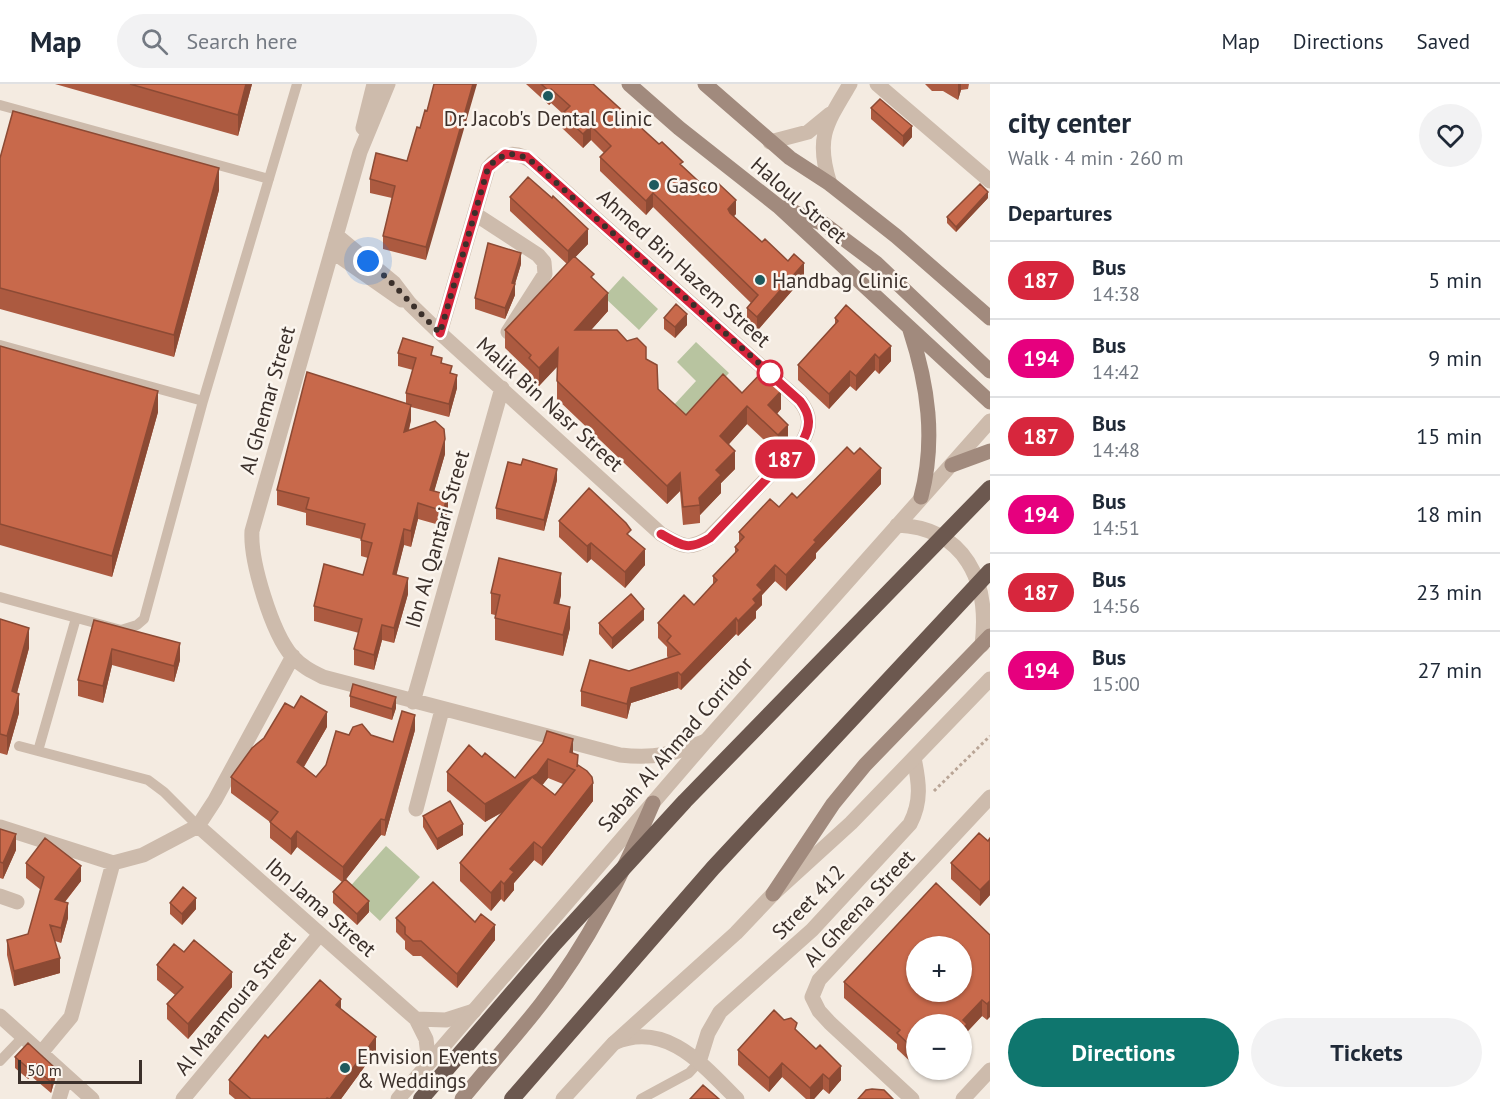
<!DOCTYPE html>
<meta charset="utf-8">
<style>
body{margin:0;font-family:"PT Sans",sans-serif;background:#f2f2f3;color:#1f2937;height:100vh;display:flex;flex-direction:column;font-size:22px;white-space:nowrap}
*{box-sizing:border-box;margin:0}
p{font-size:20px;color:#747a83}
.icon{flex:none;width:33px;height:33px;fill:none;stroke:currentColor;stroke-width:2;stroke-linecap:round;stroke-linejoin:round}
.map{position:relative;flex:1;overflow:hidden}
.drawer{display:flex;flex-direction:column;background:#fff;width:510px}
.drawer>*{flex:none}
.badge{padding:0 12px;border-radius:20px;font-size:21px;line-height:39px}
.buttons{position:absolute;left:906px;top:852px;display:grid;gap:12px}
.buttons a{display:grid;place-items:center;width:66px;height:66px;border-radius:50%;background:#fff;box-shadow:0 2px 4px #0004;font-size:30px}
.scale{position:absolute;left:18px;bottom:15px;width:124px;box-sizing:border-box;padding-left:6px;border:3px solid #3b302b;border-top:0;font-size:16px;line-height:21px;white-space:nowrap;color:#3b302b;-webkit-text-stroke:4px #fbf5ee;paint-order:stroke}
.you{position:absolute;width:30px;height:30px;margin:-15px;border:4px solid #fff;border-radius:50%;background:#1a73e8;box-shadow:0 0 0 9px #1a73e833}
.map>.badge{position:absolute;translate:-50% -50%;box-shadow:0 0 0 3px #fff}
h2{padding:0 18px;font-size:22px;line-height:54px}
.round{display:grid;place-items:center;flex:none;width:63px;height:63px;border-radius:32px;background:#f2f2f3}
.headline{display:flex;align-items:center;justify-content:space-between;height:102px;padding:0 18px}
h1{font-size:28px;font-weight:700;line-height:45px}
.action{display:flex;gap:12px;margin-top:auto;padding:12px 18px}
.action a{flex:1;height:69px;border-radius:36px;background:#0f766e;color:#fff;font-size:24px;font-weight:700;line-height:69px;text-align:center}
.action a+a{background:#f2f2f3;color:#1f2937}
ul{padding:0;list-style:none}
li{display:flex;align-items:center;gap:18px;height:78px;padding:0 18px;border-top:2px solid #e0e1e3}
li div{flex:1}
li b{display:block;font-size:22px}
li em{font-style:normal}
li .badge{min-width:66px;font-weight:700;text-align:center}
header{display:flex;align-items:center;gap:36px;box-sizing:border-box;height:84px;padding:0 30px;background:#fff;border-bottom:2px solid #e0e1e3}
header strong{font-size:28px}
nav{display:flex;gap:33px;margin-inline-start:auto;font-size:21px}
.search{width:420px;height:54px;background:#f2f2f3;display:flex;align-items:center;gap:15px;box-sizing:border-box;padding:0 21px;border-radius:33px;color:#747a83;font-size:22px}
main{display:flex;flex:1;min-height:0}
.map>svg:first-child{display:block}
.green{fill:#b8c4a0}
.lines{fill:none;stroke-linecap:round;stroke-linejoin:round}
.path{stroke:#b9a596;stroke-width:3;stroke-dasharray:3 3;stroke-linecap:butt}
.service{stroke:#cdbbac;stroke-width:10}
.minor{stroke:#cdbbac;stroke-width:15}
.tertiary{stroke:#cdbbac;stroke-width:15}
.secondary{stroke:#a18a7d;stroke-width:15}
.trunk-bridge{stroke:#6c584f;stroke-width:16}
.wall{fill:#ac5a40;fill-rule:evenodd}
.shaded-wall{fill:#8c4a34}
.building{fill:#c8694b;stroke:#8c4a34;stroke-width:1.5;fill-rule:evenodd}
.line-casing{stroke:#fff;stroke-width:14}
.line{stroke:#d7263d;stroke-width:9}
.walk{stroke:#3b302b;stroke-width:6;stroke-dasharray:0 10.8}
.poi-dot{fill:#1f5a5e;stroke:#fbf5ee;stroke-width:2}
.stop-dot{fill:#fff;stroke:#d7263d;stroke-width:3}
.labels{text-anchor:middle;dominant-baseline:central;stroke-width:5;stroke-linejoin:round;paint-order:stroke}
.poi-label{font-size:21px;fill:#3b302b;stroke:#fbf5ee;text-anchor:start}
.street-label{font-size:21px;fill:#3b302b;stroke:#fbf5ee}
</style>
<header>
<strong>Map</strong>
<div class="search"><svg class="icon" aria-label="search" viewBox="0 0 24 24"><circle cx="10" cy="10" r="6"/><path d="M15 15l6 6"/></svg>Search here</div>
<nav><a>Map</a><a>Directions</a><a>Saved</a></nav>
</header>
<main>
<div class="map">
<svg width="990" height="1015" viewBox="0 0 990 1015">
<rect width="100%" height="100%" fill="#f4ebe1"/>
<path class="green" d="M623 192 658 225 639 246 604 213Z
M696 258 729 289 685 336 672 323 696 297 677 278Z
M386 762 420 793 380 837 347 806Z"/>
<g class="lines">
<path class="path" d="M934 707 990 652"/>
<path class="service" d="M0 21 269 95
M0 261 203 317
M0 513 121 546 137 541 144 535 203 317 297 0
M19 662 148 696 164 708 198 742
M38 667 76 534
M0 977 22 954
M641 1015 689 989 699 978"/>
<path class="minor" d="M388 0 360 68 252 447C250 477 272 549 292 572 301 582 311 587 323 593L620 671C655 675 674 670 706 657
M877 0 990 97
M363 44 374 0
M770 58 808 48 830 30
M830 100C815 54 826 40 850 0
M475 130 538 171 544 178 545 190 508 248
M336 151 394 199 410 220 440 249 661 450C682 462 688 467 709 454L802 358C811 343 811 331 800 317L535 80C518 66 502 67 488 84L440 249
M332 167 402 216
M413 618 502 304
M416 725 442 626
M198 742 416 935 426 955 429 979
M0 743 113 779
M0 812 17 818
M0 932 92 1015
M416 935 446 936 474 927
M614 959C666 936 703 981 737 1015
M41 969 71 933 113 779 143 771 198 742 215 716 293 572
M699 978 708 949 720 928 812 846 910 740C922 717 919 698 914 674
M59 1015 66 992
M183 1015 320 850
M912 1015 830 939 819 927 812 913 819 896 990 713
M963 1015 990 986"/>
<path class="tertiary" d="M897 441C965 444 990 497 982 561
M398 1015 706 657 990 337
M563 1015 613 960 736 849 773 810 851 739 990 595"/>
<path class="secondary" d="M629 0 679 44 778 122 990 318
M705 0 790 74 830 100 896 152 990 234
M784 124 824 140 876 179 990 287
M910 246C928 301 936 356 921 413
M952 381 990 367
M773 810 833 720 865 681 990 552
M462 1015C488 983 516 952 541 920 589 859 623 789 653 719"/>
<path class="trunk-bridge" d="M421 1015 555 859 685 717 990 404
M512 1015 713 784 990 487"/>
</g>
<path class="wall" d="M55 0H252L238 52Z
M526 0H593L711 109 736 130 733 132 762 158 804 193 757 247 747 238V224L751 219 653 123 646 131 600 87V73L604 69 591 56 583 64 562 44V29L551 19 549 21Z
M925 0H969L968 5 961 6 958 16 943 7H932Z
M871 24 912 53 903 63 871 35Z
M427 27 426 176 383 165V152L392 114 370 109V95L407 77Z
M0 74 219 106 174 273 0 225Z
M510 113 588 160 575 173 594 196 608 227 591 246 646 275 658 305 686 331 742 309 781 325 777 330 788 359 778 369 747 340 729 360 735 385 721 399V409L700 431V439L683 441 680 407 667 420 557 315V282L539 302 529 292V287L505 264V246L567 180 510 127Z
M988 114 956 148 947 139V133Z
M521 180 515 200V211L505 235 475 225V214Z
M664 234 687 241 675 254 664 245Z
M835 234 891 277 879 290 875 286 856 307 850 302 829 325 798 296V281L835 240Z
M0 262 158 328 112 493 0 461Z
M398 269 433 272 452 290 457 304 449 333 411 323V336L409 346 445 370 434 407 448 427 443 442 418 435 411 463 404 461 396 491 408 510 394 559 382 556 374 586 354 581V565L359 549 314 537V522L363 491 368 474 361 472V455L306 441V429L277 421V406L406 319V309L413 286 398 282Z
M557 396 544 447 496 435V424Z
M881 400 816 469V474L786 507 775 497 762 511V521L756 527V534L738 552 736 550 681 606 678 604 631 619 627 635 581 622V607L629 587 668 574 667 572V563L658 554V539L694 521 713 501V492L735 470V463L739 458V448L779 423 797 414Z
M559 437 631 453 645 481 625 504 591 475 587 479 559 453Z
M491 509 561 511 559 521 570 544 563 572 495 556V531L491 530Z
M0 535 29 564 17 609 19 629 7 671 0 669Z
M94 536 180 576 174 598 112 581 103 619 78 612V596Z
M644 536 612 565 599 550V539Z
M350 612 396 624 392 636 350 623Z
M327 643 304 683 316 693 349 651H371L393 658 415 646 385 752 381 751 346 795 369 828 357 841 333 819V808L342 798 297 763 291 771 270 754V738L231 709V693Z
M543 659 573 669 593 717 542 782 534 776 514 799V806L504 818 501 815 491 827 460 797V779L503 728 485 738 447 707V688L482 673 515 694ZM548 694 563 700 555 711 542 701Z
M423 732 463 751 437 766 423 743Z
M0 745 16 766 3 795 0 794Z
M990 754V811L980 822 951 795V779L988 757Z
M26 779 81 797 65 818 68 834 61 859 55 857 60 889 14 902 7 871V856L28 850 41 806 26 794Z
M170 819 196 825 182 841 170 830Z
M396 834 475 838 495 856 457 904 421 872H413L405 865V857L396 848Z
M990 851 987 936 982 932 967 948V957L916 940V983L897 965V960L844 914V898Z
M184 868 232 903 188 955 167 935V920L175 911 157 896V881Z
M341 926 376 967 341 1015H235L229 1010V996L268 954Z
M797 947 841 996 829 1010 823 1005 814 1015H806L782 993 769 1008 738 981V966Z
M15 973 55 995 51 1009 31 992 28 995 15 984Z
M919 986H930L925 991Z"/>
<path class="shaded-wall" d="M246 0H252L238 52V31Z
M473 0H477L426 176V163Z
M958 0H961V6L958 16Z
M551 5V19L549 21V7Z
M591 42V56L583 64V50Z
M912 42V53L903 63V52Z
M219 84V106L174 273V251Z
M988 108V114L956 148V143Z
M653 109V123L646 131V117Z
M736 116V130L728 139V125Z
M588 145V160L568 181V167Z
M521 169V180L514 203 515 200V211L505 235V224Z
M804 179V193L757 247V233Z
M608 209V227L575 264V246Z
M687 230V241L675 254V243Z
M891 262V277L879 290V274Z
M558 264V282L539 302V284Z
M875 270V286L856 307V292Z
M850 287V302L829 325V310Z
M457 291V304L449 333V320Z
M158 307V328L112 493V472Z
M781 307V325L768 339V321Z
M411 321V336L404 363V348Z
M747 322V340L720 370V352Z
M788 341V359L778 369V351Z
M445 355V370L430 422V406Z
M735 367V385L721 399V409L700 431 699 414 716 386Z
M881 384V400L816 469V474L786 507V491L814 456Z
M557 385V396L544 447V436Z
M680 389V407L667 420V402Z
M448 411V427L443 442V427Z
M418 419V435L411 463V447Z
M404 445V461L393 505V490Z
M591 459V475L587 479V462Z
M645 465V481L625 504V488Z
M775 481V497L762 511V521L756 527V534L738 552V537L753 515 757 501Z
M561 489V511L554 541V519Z
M408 494V510L394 559V544Z
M570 523V544L563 572V551Z
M644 525V536L612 565V554Z
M736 534V550L681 606V591Z
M382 541V556L374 586V571Z
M29 544V564L12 627V607Z
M180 559V576L174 598V582Z
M112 565V581L103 619V602Z
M678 588V604L631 619 627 635V620L631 604Z
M19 610V629L7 671V652Z
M396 613V624L392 636V625Z
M327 628V643L297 694V678Z
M415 631V646L385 752V736Z
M573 655V673L570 668Z
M548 675V694L537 708 485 738V720Z
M593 699V717L542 782V764Z
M381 735V751L343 799V783Z
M463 740V751L437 766V755Z
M297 747V763L291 771V755Z
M16 750V766L3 795V779Z
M534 758V776L514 799V806L504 818V800L510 785Z
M81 782V797L55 830V815Z
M990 796V811L980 822V806Z
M501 797V815L491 827V809Z
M196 814V825L182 841V830Z
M369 817V828L357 841V830Z
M68 819V834L61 859V844Z
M495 841V856L457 904V890Z
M60 874V889L14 902V887Z
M232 888V903L188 955V940Z
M341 915V929L336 921Z
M982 916V932L967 948V957L962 962V946L963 936Z
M990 917V933L987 936V920Z
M376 953V967L341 1015H330Z
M782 979V993L769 1008V994Z
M31 981V992L28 995V984Z
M841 982V996L829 1010V995Z
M55 984V995L51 1009V998Z
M925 986H930L925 991Z
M823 990V1005L814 1015H810V1004Z"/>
<path class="building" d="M130 0H246L238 31Z
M434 0H473L426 163 383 152 395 102 370 95 376 69 407 77 417 43 420 44 425 26 427 27Z
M541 0H593L659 60 662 58 683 78 680 80 711 109 719 100 736 116 728 125 730 129 762 158 765 155 788 177 794 170 804 179 757 233 747 224 758 211 653 109 646 117 600 73 611 62 591 42 583 50 562 30 570 22 551 5 549 7Z
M880 15 912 42 903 52 871 24Z
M13 27 219 84 174 251 0 204V74Z
M528 93 552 114 553 112 588 145 568 167 510 113Z
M980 100 988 108 956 143 947 133Z
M488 159 521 169 512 199 515 200 505 224 475 214Z
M574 172 594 190 591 193 608 209 575 246H617L627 257 637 254 646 263V275L657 281 658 305 686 331 723 290 742 309 762 288 781 307 768 321 788 341 778 351 747 322 720 352 735 367 716 386 721 391 699 414 700 421 683 423 680 389 667 402 557 297 558 264 539 284 529 274 531 271 505 246Z
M676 220 687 230 675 243 664 234Z
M846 221 891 262 879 274 875 270 856 292 850 287 829 310 798 281 838 237 835 234Z
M403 254 433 263 431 271 442 274 441 279 452 282 450 289 457 291 449 320 406 309 416 274 398 269Z
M0 262 158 307 112 472 0 440Z
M307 288 411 321 404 348 435 337 444 345 445 355 430 406 448 411 443 427 418 419 411 447 404 445 393 490 408 494 394 544 382 541 374 571 354 565 362 535 314 522 324 480 363 491 372 459 361 456 365 440 306 425 309 414 277 406Z
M847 363 854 370 860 364 881 384 814 456 816 458 786 491 775 481 757 501 762 506 753 515 756 519 738 537 736 534 681 591 678 588 631 604 627 620 581 607 590 576 629 587 680 570 667 557 671 552 658 539 684 511 694 521 717 496 713 492 738 466 735 463 744 453 739 448 770 415 779 423 792 409 797 414Z
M523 375 557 385 544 436 496 424 508 378 521 381Z
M589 404 626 439 631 446 627 450 645 465 625 488 591 459 587 462 559 437Z
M499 474 561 489 554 519 570 523 563 551 495 534 500 511 491 509Z
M631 510 644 525 612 554 599 539Z
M0 535 29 544 12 607 19 610 7 652 0 650Z
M94 536 180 559 174 582 112 565 103 602 78 596Z
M353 600 396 613 392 625 350 612Z
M301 612 327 628 297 678 316 693 326 681 336 647 349 651 353 643 362 640 371 651 393 658 402 627 415 631 385 736 381 735 343 783 297 747 291 755 270 738 278 728 231 693 252 664 264 654 285 619 294 624Z
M547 647 573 655 570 668 578 671 577 683 578 681 587 687 592 693 593 699 542 764 534 758 510 785 514 788 504 800 501 797 491 809 460 779 532 693 555 711 575 686 548 675 537 690 485 720 447 688 469 661 482 673 485 669 515 694 543 659Z
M450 717 463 740 437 755 423 732Z
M0 745 16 750 3 779 0 778Z
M979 749 988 757 990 754V796L980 806 951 779Z
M45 754 81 782 55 815 68 819 61 844 50 841 60 874 14 887 7 856 28 850 44 793 26 779Z
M345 795 369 817 357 830 333 808Z
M433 798 475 838 481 830 495 841 457 890 421 857H413L405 850V843L396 834Z
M936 799 990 851V917L987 920 982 916 963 936 967 940 962 946V940H916V967L897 949 900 946 844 898ZM916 862H962V908H916Z
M183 803 196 814 182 830 170 819Z
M194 856 232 888 188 940 167 920 183 903 157 881 174 860 184 868Z
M320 896 341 915 336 921 376 953 330 1015 327 1014 326 1015H251L229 996 265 951 268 954Z
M774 926 784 936 791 934 797 939 795 945 816 965 820 961 841 982 829 995 823 990 810 1004 782 979 769 994 738 966Z
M28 959 55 984 51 998 31 981 28 984 15 973Z
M703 1001 719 1015H690Z
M872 1005 884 1006 893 1015H858L866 1006Z"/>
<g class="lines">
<defs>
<path id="line" d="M440 249 488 84 505 70 527 73 800 317C811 331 811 343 802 358L710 454C688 467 682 462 661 450"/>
</defs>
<use href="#line" class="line-casing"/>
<use href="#line" class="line"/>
<path class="walk" d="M368 177C394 199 415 225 440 249L488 84C502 67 518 66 535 80L770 289"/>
</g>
<g class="poi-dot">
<circle cx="548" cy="12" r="6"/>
<circle cx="654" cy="101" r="6"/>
<circle cx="760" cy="196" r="6"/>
<circle cx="345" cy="984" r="6"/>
</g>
<circle class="stop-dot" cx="770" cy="289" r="12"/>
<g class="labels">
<g class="poi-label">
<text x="548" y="34" text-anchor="middle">Dr. Jacob's Dental Clinic</text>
<text x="666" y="101">Gasco</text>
<text x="772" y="196">Handbag Clinic</text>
<text x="357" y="972">Envision Events<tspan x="357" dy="24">&amp; Weddings</tspan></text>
</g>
<g class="street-label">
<text transform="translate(799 116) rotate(41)">Haloul Street</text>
<text transform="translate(684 184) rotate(42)">Ahmed Bin Hazem Street</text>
<text transform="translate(267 316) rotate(-74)">Al Ghemar Street</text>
<text transform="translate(550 320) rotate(42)">Malik Bin Nasr Street</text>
<text transform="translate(437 455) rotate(-74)">Ibn Al Qantari Street</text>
<text transform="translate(675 660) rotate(-49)">Sabah Al Ahmad Corridor</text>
<text transform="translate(808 818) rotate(-46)">Street 412</text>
<text transform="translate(321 823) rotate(41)">Ibn Jama Street</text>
<text transform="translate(859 824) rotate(-47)">Al Gheena Street</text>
<text transform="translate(235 919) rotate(-51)">Al Maamoura Street</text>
</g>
</g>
</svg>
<div class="buttons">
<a>+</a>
<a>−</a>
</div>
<div class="scale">50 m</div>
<div class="you" style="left:368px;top:177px"></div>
<b class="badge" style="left:785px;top:375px;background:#d7263d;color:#fff">187</b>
</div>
<section class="drawer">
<div class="headline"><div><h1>city center</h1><p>Walk · 4 min · 260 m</p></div><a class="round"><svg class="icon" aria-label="heart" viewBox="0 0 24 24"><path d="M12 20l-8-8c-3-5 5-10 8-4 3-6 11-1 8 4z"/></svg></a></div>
<h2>Departures</h2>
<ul>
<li><span class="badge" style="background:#d7263d;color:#fff">187</span><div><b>Bus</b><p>14:38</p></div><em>5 min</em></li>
<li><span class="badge" style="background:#e6007e;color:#fff">194</span><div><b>Bus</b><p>14:42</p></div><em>9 min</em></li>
<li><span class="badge" style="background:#d7263d;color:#fff">187</span><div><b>Bus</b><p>14:48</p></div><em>15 min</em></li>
<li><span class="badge" style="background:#e6007e;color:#fff">194</span><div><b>Bus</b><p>14:51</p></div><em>18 min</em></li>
<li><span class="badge" style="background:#d7263d;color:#fff">187</span><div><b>Bus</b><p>14:56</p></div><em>23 min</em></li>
<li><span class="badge" style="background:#e6007e;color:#fff">194</span><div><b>Bus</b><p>15:00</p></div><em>27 min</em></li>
</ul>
<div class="action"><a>Directions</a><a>Tickets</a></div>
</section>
</main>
